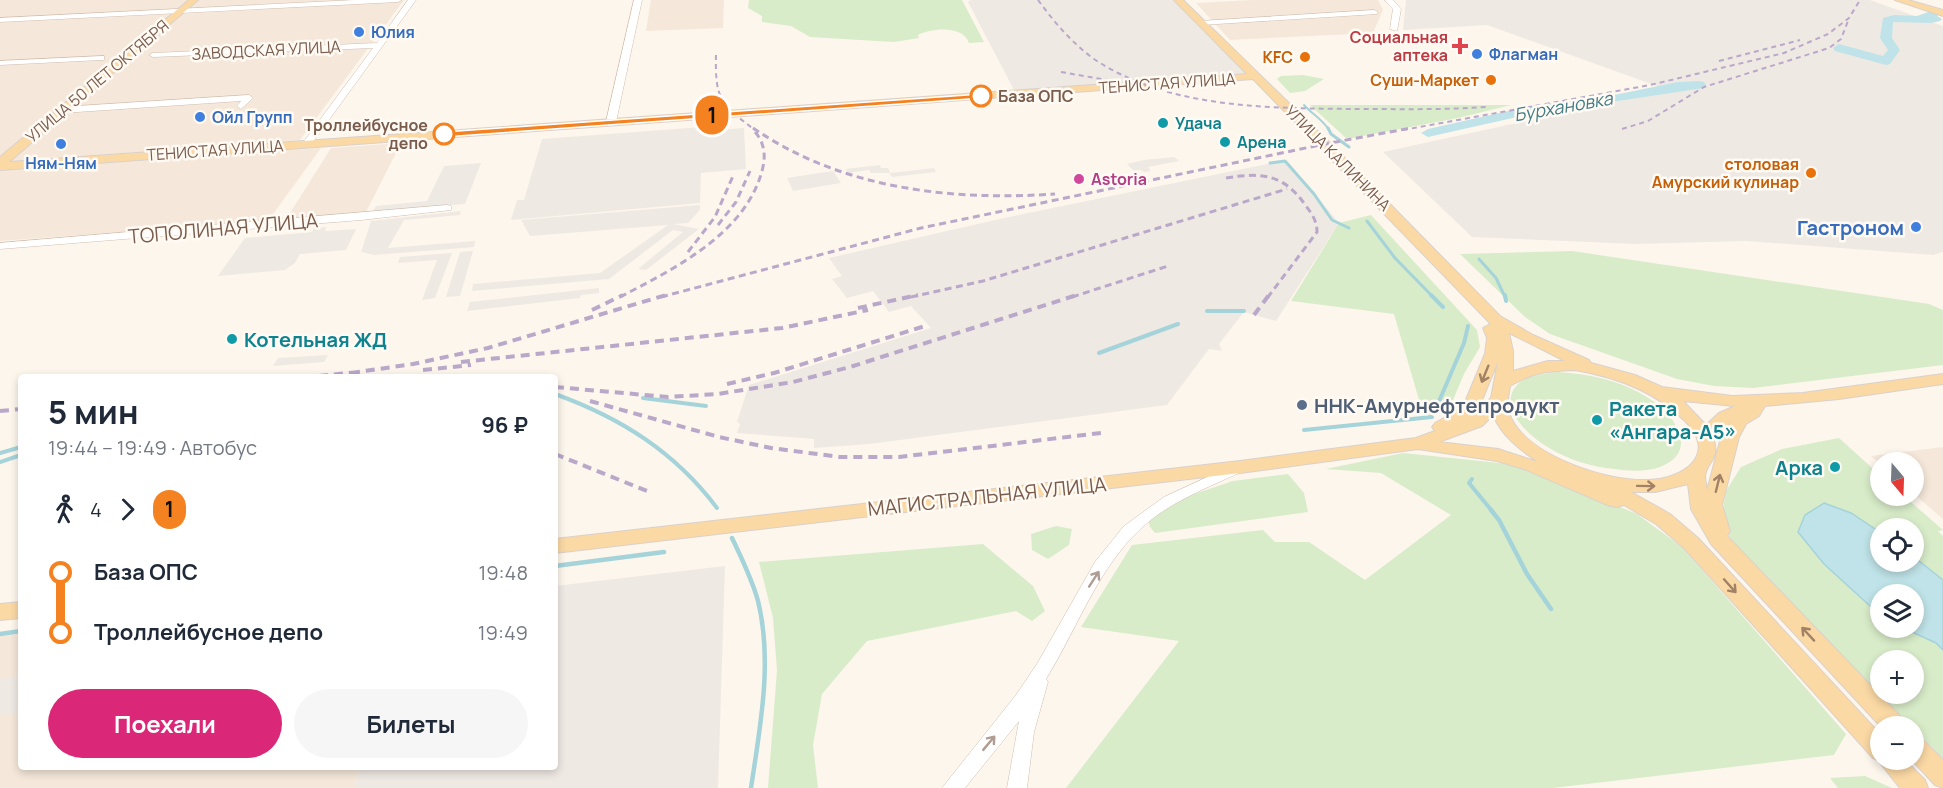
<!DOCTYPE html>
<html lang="ru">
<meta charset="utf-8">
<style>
body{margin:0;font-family:Manrope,sans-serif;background:#f6f6f7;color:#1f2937;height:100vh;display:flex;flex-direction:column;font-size:22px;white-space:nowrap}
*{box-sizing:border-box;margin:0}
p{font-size:20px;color:#747a83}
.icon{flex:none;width:33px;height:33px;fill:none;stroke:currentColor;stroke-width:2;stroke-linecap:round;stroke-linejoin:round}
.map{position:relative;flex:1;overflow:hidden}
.drawer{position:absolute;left:18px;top:374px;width:540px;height:396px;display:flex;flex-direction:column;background:#fff;border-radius:6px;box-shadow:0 3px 9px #0003}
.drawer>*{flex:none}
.badge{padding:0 12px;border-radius:20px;font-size:21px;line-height:39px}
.needle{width:39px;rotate:161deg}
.fabs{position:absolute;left:1870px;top:452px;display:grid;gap:12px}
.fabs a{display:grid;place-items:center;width:54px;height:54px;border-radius:50%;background:#fff;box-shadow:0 3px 9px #0003;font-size:30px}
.map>.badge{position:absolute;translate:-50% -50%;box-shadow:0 0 0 3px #fff}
.legs{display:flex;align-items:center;gap:9px;height:66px;padding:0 30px;font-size:20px}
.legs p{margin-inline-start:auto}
.summary{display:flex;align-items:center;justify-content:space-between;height:102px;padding:0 30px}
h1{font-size:33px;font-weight:700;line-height:45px}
.action{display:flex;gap:12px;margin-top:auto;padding:12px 30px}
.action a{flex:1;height:69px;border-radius:36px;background:#db2777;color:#fff;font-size:24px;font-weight:700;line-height:69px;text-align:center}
.action a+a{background:#f6f6f7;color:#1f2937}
ul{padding:0 30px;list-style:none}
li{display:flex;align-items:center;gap:21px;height:60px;font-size:22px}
li i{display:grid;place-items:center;width:9px;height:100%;margin:0 8px;background:currentColor}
li i::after{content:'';width:15px;height:15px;margin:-8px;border:4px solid;border-radius:50%;background:#fff}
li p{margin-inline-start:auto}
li:first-child i{background:linear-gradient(#0000 50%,currentColor 0)}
li:last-child i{background:linear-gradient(currentColor 50%,#0000 0)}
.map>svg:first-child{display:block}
.residential{fill:#f5e8da}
.industrial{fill:#efe9e4}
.green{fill:#d8ecc9;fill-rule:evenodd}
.water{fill:#bfe3e8;stroke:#a5d3da;stroke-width:1.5}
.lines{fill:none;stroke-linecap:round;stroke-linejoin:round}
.stream-far3{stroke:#a5d3da;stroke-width:2}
.stream-far2{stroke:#a5d3da;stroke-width:3}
.stream-far1{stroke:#a5d3da;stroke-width:4}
.stream{stroke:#a5d3da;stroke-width:4.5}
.river{fill:#bfe3e8;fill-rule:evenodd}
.minor-casing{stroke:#d1beb0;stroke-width:1}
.major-casing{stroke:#dad1cd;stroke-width:2}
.minor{fill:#fff;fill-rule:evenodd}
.major{fill:#fbd9a5;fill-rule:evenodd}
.rail-far2{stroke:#b9a8c9;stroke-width:2;stroke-dasharray:5 4;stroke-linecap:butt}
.rail-far1{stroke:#b9a8c9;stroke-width:3;stroke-dasharray:7 4.5;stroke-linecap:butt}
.rail{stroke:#b9a8c9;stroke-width:4;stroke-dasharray:9 6;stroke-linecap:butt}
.oneway{stroke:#a18267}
.oneway2{stroke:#af9d94}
.line-1{fill:#f58220;stroke:#fff;stroke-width:1.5}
.shop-dot{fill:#3f7fe0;stroke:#fffaf3;stroke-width:2}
.health-dot{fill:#e0444e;stroke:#fffaf3;stroke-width:2}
.food-dot{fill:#e8710a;stroke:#fffaf3;stroke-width:2}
.stop-1-dot{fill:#fff;stroke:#f58220;stroke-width:3}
.culture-dot{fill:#0f9aa8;stroke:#fffaf3;stroke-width:2}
.hotel-dot{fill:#d1479c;stroke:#fffaf3;stroke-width:2}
.service-dot{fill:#5c6f8a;stroke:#fffaf3;stroke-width:2}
.labels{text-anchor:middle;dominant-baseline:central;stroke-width:5;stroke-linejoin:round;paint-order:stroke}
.far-shop-label{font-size:16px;font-weight:bold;fill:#366cbe;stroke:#fffaf3;text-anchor:start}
.far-health-label{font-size:16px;font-weight:bold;fill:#be3a42;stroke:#fffaf3;text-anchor:end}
.far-street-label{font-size:16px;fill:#7a5c4d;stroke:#fffaf3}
.far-food-label{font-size:16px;font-weight:bold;fill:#c56008;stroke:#fffaf3;text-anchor:end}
.far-stop-label{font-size:16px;font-weight:bold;fill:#7a5c4d;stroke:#fffaf3;text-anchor:start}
.far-culture-label{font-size:16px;font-weight:bold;fill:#0d838f;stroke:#fffaf3;text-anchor:start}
.far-hotel-label{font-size:16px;font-weight:bold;fill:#b23c85;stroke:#fffaf3;text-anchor:start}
.far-water-label{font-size:18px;font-style:italic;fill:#437c86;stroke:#fffaf3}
.shop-label{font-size:20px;font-weight:bold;fill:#366cbe;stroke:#fffaf3;text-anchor:end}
.street-label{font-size:20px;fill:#7a5c4d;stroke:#fffaf3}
.culture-label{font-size:20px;font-weight:bold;fill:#0d838f;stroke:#fffaf3;text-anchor:start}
.service-label{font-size:20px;font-weight:bold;fill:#4e5e75;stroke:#fffaf3;text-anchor:start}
</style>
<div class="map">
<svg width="1943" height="788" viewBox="0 0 1943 788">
<rect width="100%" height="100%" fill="#fdf6ec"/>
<path class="residential" d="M0 0H404L300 140 0 162Z
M651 0H724L723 28 646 31Z
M1253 0H1378L1383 10 1373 33 1230 40 1196 3Z
M401 143 365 214 285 221 331 148Z
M321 148 268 221 0 241V171L3 169Z
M1943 447V519L1914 494V462H1881V465L1871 456Z
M21 634V766L361 767 354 788H0V636Z"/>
<path class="industrial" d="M970 0H1174L1246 73 1242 76 1018 92 1014 90 968 2Z
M1406 0H1870L1943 26V252L1933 255 1747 241 1634 244 1472 237 1383 152 1668 90 1487 25 1403 30Z
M702 127V131L744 128 746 169 701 173 700 203 511 220 517 200H524L542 139Z
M1174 157 1179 161 1148 167 1151 171 1144 172 1141 170 1134 171 1127 164 1144 160Z
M1282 161 1288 162 1339 223 1276 321 1244 312 1219 344 1222 351 1209 349 1167 405 869 444 814 448V439L737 433 740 424 737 422 749 385 931 328 911 306 889 312 873 291 847 298 832 279 842 276 829 258 1004 218Z
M481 163 465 204 373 211 376 206 427 201 444 166Z
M880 165 881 168H888L890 173 934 168 936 172 892 177 889 173H871L869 170 848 173 846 169Z
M833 171 841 183 793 191 787 178Z
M700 205V210L688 223 673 224 699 229 646 270 638 269 683 232 673 230 609 279 472 291 473 284 600 273 668 225 530 236 521 220Z
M461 211 460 215 404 220 388 248 475 241 474 247 374 255 361 252 371 221Z
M326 227 325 231 356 229 346 250 300 254 295 263 285 270 218 276 245 238 312 232 314 228Z
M473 251 460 296 446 297 460 252Z
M452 253 435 298 422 300 437 260 398 263 400 257Z
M599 288V293L581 295 580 298 467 311 470 302Z
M328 355 324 362 273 366 278 358Z
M725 566 718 788H354L361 767 555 766V586Z
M21 676V712L0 715V679Z"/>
<path class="green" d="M749 0H962L984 42 969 43C963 25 932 28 918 35L919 38 894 42 810 37 791 26 762 22V16L748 8Z
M1303 75 1324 79 1305 91 1290 93 1277 79 1281 76Z
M1310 105H1511L1458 118 1347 139Z
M1371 215 1477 330 1480 347 1464 374 1448 412 1424 417 1394 314 1291 301 1339 223Z
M1572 251 1929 304 1943 310V365L1753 388 1714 386 1677 379 1550 334 1525 317 1460 254Z
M1557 372C1591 374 1624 381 1653 401 1676 417 1699 452 1660 467 1646 472 1630 471 1615 469 1591 467 1566 459 1546 446 1528 435 1496 406 1518 384 1528 375 1544 374 1557 372Z
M1839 438 1881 476V495H1903L1943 530 1938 531 1943 536V759L1914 729V726H1911L1733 544 1721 521 1726 491 1741 467 1782 449ZM1881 528H1914V561H1881ZM1881 594H1914V627H1881ZM1881 660H1914V693H1881Z
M1403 453 1519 465 1637 514 1682 547 1846 734 1834 755 1553 788H1066L1179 641 1081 627 1132 545 1263 530 1275 542H1309L1365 580 1451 515 1381 473 1326 469Z
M1288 474 1304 493 1308 512 1155 533 1150 527 1148 520 1188 496 1233 481Z
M1056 526 1072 529 1069 545 1048 559 1032 550 1031 534Z
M983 544 1033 586 1045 611 1032 621 1016 611 867 641 822 694 813 745 818 788H768L777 670 773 618 759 562Z
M1865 776 1892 788H1838L1830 778Z"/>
<path class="water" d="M1824 503 1851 513 1881 533V561H1914V557L1943 580V650L1936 643 1901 627H1914V594H1881V616L1824 564 1798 532 1805 515Z"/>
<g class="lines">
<path class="stream-far3" d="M1304 105C1312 114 1323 120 1329 130"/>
<path class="stream-far2" d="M1328 128 1331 134 1349 147
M1270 163 1285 161 1314 194 1332 220 1349 228
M1367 221 1395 258 1433 297
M1479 259 1496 278 1505 297"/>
<path class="stream-far1" d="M1431 295 1443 307
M1505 295 1506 301
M1207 311H1244
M1099 353 1178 324
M555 394C621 418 675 452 717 508
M643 398 706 406
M1437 406 1464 343 1468 326
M1304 430 1432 417
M0 453 21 447
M0 462 21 455
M1472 479 1469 483 1492 511"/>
<path class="stream" d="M1491 510 1499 520 1527 574 1551 609
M732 538C742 559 752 579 758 601 773 662 760 727 751 788
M555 566 664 552
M0 634 21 631"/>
<path class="river" d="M1934 10 1940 13 1937 16 1942 19 1940 21 1931 23 1893 22 1892 38 1900 50 1890 64 1886 65 1835 51 1833 48 1839 44 1883 56 1888 50 1880 38 1883 18 1894 15 1917 16Z
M1699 81 1704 82 1706 85 1704 88 1531 114 1428 137 1421 133 1428 129 1531 106 1614 95 1678 82Z"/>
<defs>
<path id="minor" d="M355 0H402L398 2 0 22V18Z
M408 0H416L310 146 307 147 302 144 373 48 153 57 149 55 153 53 377 43Z
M634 0H642L616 122 611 125 606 122Z
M1385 0H1393L1401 9 1397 31 1390 29 1393 9Z
M1374 10 1378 12 1377 14 1201 25 1197 23 1201 21Z
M104 56V60H101L0 65V61Z
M249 95 253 98 241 109 237 106 241 101 62 113 58 110 62 107Z
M447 205 451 206V210L361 220 0 249V243Z
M1240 462 1245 464 1247 467 1245 470C1214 485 1179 498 1152 519 1100 560 1080 624 1046 679L1048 682 1034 732 1027 788H1007L1019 721 965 788H942L1016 695 1037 664 1095 562 1124 526 1164 497Z"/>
<path id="major" d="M189 0H198L9 162 1247 74 1174 0H1183L1329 142 1500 316 1533 335 1589 360 1591 363 1635 375 1662 387 1732 396 1803 393 1943 374V384L1839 399 1765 406 1759 416 1746 424 1739 437 1722 505 1730 531 1727 536 1903 719 1907 726 1881 727 1711 544 1691 509 1688 484 1655 492H1631L1670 514 1698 538 1881 735V759H1904L1925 780 1928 788H1900L1878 760 1873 758 1684 548 1656 524 1624 505 1617 507 1610 506 1524 469 1497 461 1418 449 1240 473 555 553V539L1240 461 1416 438 1435 431 1432 427 1435 423 1463 407 1485 354 1487 338 1483 328 1490 324 1488 321 1253 79 0 170V157ZM1509 333 1565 361H1548L1513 371V351ZM1498 361 1491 398 1478 411V410ZM1575 370C1616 377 1655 391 1685 421 1719 455 1683 479 1648 480 1608 482 1530 457 1511 418 1506 407 1508 397 1510 386 1534 372 1547 371 1575 370ZM1683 401 1735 406 1719 413 1706 425ZM1493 415C1502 436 1520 450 1538 462L1498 449 1439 442 1482 426ZM1730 422 1721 437 1707 491C1707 487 1705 480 1705 476 1707 460 1721 461 1713 437Z
M1895 0H1908L1943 10V16Z
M21 602V618L0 620V604Z
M1914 736 1922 739 1943 760V788L1935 785 1911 759H1914Z"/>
</defs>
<use href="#minor" class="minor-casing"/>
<use href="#major" class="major-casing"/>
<use href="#minor" class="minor"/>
<use href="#major" class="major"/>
<path class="rail-far2" d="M1038 0C1054 22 1072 43 1094 59 1169 109 1268 108 1354 109 1398 109 1442 110 1486 107
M716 55C715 99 720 104 755 130
M1719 61 1800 40
M1061 72 1130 84
M1622 129 1648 121 1704 87 1829 48 1841 39 1848 21
M1403 130 1650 85 1784 53 1828 34 1849 18 1860 0"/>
<path class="rail-far1" d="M753 128C842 189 950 201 1055 194
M1226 178C1262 172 1284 174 1306 206 1312 214 1317 221 1317 232L1268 297
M718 225 736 202 750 171
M688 252 715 217 733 176
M620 297C674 269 745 234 762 171 766 157 765 143 755 132
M661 297 921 228 1325 144 1411 128
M911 297 983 281 1287 189
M1072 297 1168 266"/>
<path class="rail" d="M858 308 918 295
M592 310 623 295
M1254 315 1269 295
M461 362 782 328 868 310
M423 370 471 365
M351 373 413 364 488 348 666 295
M319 376 359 372
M727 384 774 373 925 326
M555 387 668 397 718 394 793 382 850 367 1077 295
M590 401 719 437 771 448 840 457H899L1101 433
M0 411 21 409
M555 454 647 491"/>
</g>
<defs><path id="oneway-shaft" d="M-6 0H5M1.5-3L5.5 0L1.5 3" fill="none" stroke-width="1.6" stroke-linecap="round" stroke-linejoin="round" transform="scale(1.5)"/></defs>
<g class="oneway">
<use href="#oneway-shaft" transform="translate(1485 374) rotate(112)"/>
<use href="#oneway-shaft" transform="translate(1718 483) rotate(-76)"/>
<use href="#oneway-shaft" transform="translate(1646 486) rotate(1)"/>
<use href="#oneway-shaft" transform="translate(1730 586) rotate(48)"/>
<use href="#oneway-shaft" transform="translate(1808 634) rotate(-133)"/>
</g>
<g class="oneway2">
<use href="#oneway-shaft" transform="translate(1094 579) rotate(-57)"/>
<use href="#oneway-shaft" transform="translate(989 743) rotate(-50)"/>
</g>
<path class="line-1" d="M981 94 984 96 983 98 444 137 440 134 444 132Z"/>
<g class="shop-dot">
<circle cx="359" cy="32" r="6"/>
<circle cx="1477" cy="54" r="6"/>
<circle cx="200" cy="117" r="6"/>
<circle cx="61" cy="144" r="6"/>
<circle cx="1916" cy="227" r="6"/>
</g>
<path class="health-dot" d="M1457 37h6v6h6v6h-6v6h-6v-6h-6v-6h6z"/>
<g class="food-dot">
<circle cx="1305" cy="57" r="6"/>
<circle cx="1491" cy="80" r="6"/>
<circle cx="1811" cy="173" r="6"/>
</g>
<g class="stop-1-dot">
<circle cx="981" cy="96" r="10"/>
<circle cx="444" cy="134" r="10"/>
</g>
<g class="culture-dot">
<circle cx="1163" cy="123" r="6"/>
<circle cx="1225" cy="142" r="6"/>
<circle cx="232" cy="339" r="6"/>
<circle cx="1597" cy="420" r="6"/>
<circle cx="1835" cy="467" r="6"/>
</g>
<circle class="hotel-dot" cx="1079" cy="179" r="6"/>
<circle class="service-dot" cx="1302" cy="405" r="6"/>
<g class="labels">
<g class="far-shop-label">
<text x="371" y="32">Юлия</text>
<text x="1489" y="54">Флагман</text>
<text x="212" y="117">Ойл Групп</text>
<text x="61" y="163" text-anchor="middle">Ням-Ням</text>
</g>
<g class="far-health-label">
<text x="1448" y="37">Социальная<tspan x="1448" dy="18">аптека</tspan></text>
</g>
<g class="far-street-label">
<text transform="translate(266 50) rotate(-3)">ЗАВОДСКАЯ УЛИЦА</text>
<text transform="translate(97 81) rotate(-40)">УЛИЦА 50 ЛЕТ ОКТЯБРЯ</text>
<text transform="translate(1167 83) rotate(-4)">ТЕНИСТАЯ УЛИЦА</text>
<text transform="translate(215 150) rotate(-4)">ТЕНИСТАЯ УЛИЦА</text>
<text transform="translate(1338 158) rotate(45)">УЛИЦА КАЛИНИНА</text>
</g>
<g class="far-food-label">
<text x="1293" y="57">KFC</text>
<text x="1479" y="80">Суши-Маркет</text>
<text x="1799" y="164">столовая<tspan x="1799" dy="18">Амурский кулинар</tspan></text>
</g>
<g class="far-stop-label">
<text x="998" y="96">База ОПС</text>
<text x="428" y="125" text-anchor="end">Троллейбусное<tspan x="428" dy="18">депо</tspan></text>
</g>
<g class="far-culture-label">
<text x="1175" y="123">Удача</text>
<text x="1237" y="142">Арена</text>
</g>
<g class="far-hotel-label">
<text x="1091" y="179">Astoria</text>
</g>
<g class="far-water-label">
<text transform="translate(1563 106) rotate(-10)">Бурхановка</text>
</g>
<g class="shop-label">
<text x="1904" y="227">Гастроном</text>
</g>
<g class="street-label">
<text transform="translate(223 228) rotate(-5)">ТОПОЛИНАЯ УЛИЦА</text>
<text transform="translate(987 496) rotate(-6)">МАГИСТРАЛЬНАЯ УЛИЦА</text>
</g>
<g class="culture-label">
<text x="244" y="339">Котельная ЖД</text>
<text x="1609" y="408">Ракета<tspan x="1609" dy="23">«Ангара-А5»</tspan></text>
<text x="1823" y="467" text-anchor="end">Арка</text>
</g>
<g class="service-label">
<text x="1314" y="405">ННК-Амурнефтепродукт</text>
</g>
</g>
</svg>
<div class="fabs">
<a><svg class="needle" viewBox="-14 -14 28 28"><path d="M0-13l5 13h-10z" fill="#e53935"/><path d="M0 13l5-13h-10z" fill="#747a83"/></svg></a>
<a><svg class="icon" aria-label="locate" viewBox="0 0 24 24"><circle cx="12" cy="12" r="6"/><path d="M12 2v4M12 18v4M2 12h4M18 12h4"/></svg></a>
<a><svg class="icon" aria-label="layers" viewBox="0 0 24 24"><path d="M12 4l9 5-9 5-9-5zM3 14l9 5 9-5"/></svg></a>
<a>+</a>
<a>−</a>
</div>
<b class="badge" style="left:712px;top:115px;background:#f58220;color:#111">1</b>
<section class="drawer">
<div class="summary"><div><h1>5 мин</h1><p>19:44 – 19:49 · Автобус</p></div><b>96 ₽</b></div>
<div class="legs"><svg class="icon" aria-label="walk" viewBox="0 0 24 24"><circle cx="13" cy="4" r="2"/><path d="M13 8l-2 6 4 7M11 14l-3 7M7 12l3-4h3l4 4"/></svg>4<svg class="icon" aria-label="forward" viewBox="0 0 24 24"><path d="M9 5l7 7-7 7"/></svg><b class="badge" style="background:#f58220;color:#111">1</b></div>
<ul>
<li><i style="color:#f58220"></i><b>База ОПС</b><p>19:48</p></li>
<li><i style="color:#f58220"></i><b>Троллейбусное депо</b><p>19:49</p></li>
</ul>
<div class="action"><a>Поехали</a><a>Билеты</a></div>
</section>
</div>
